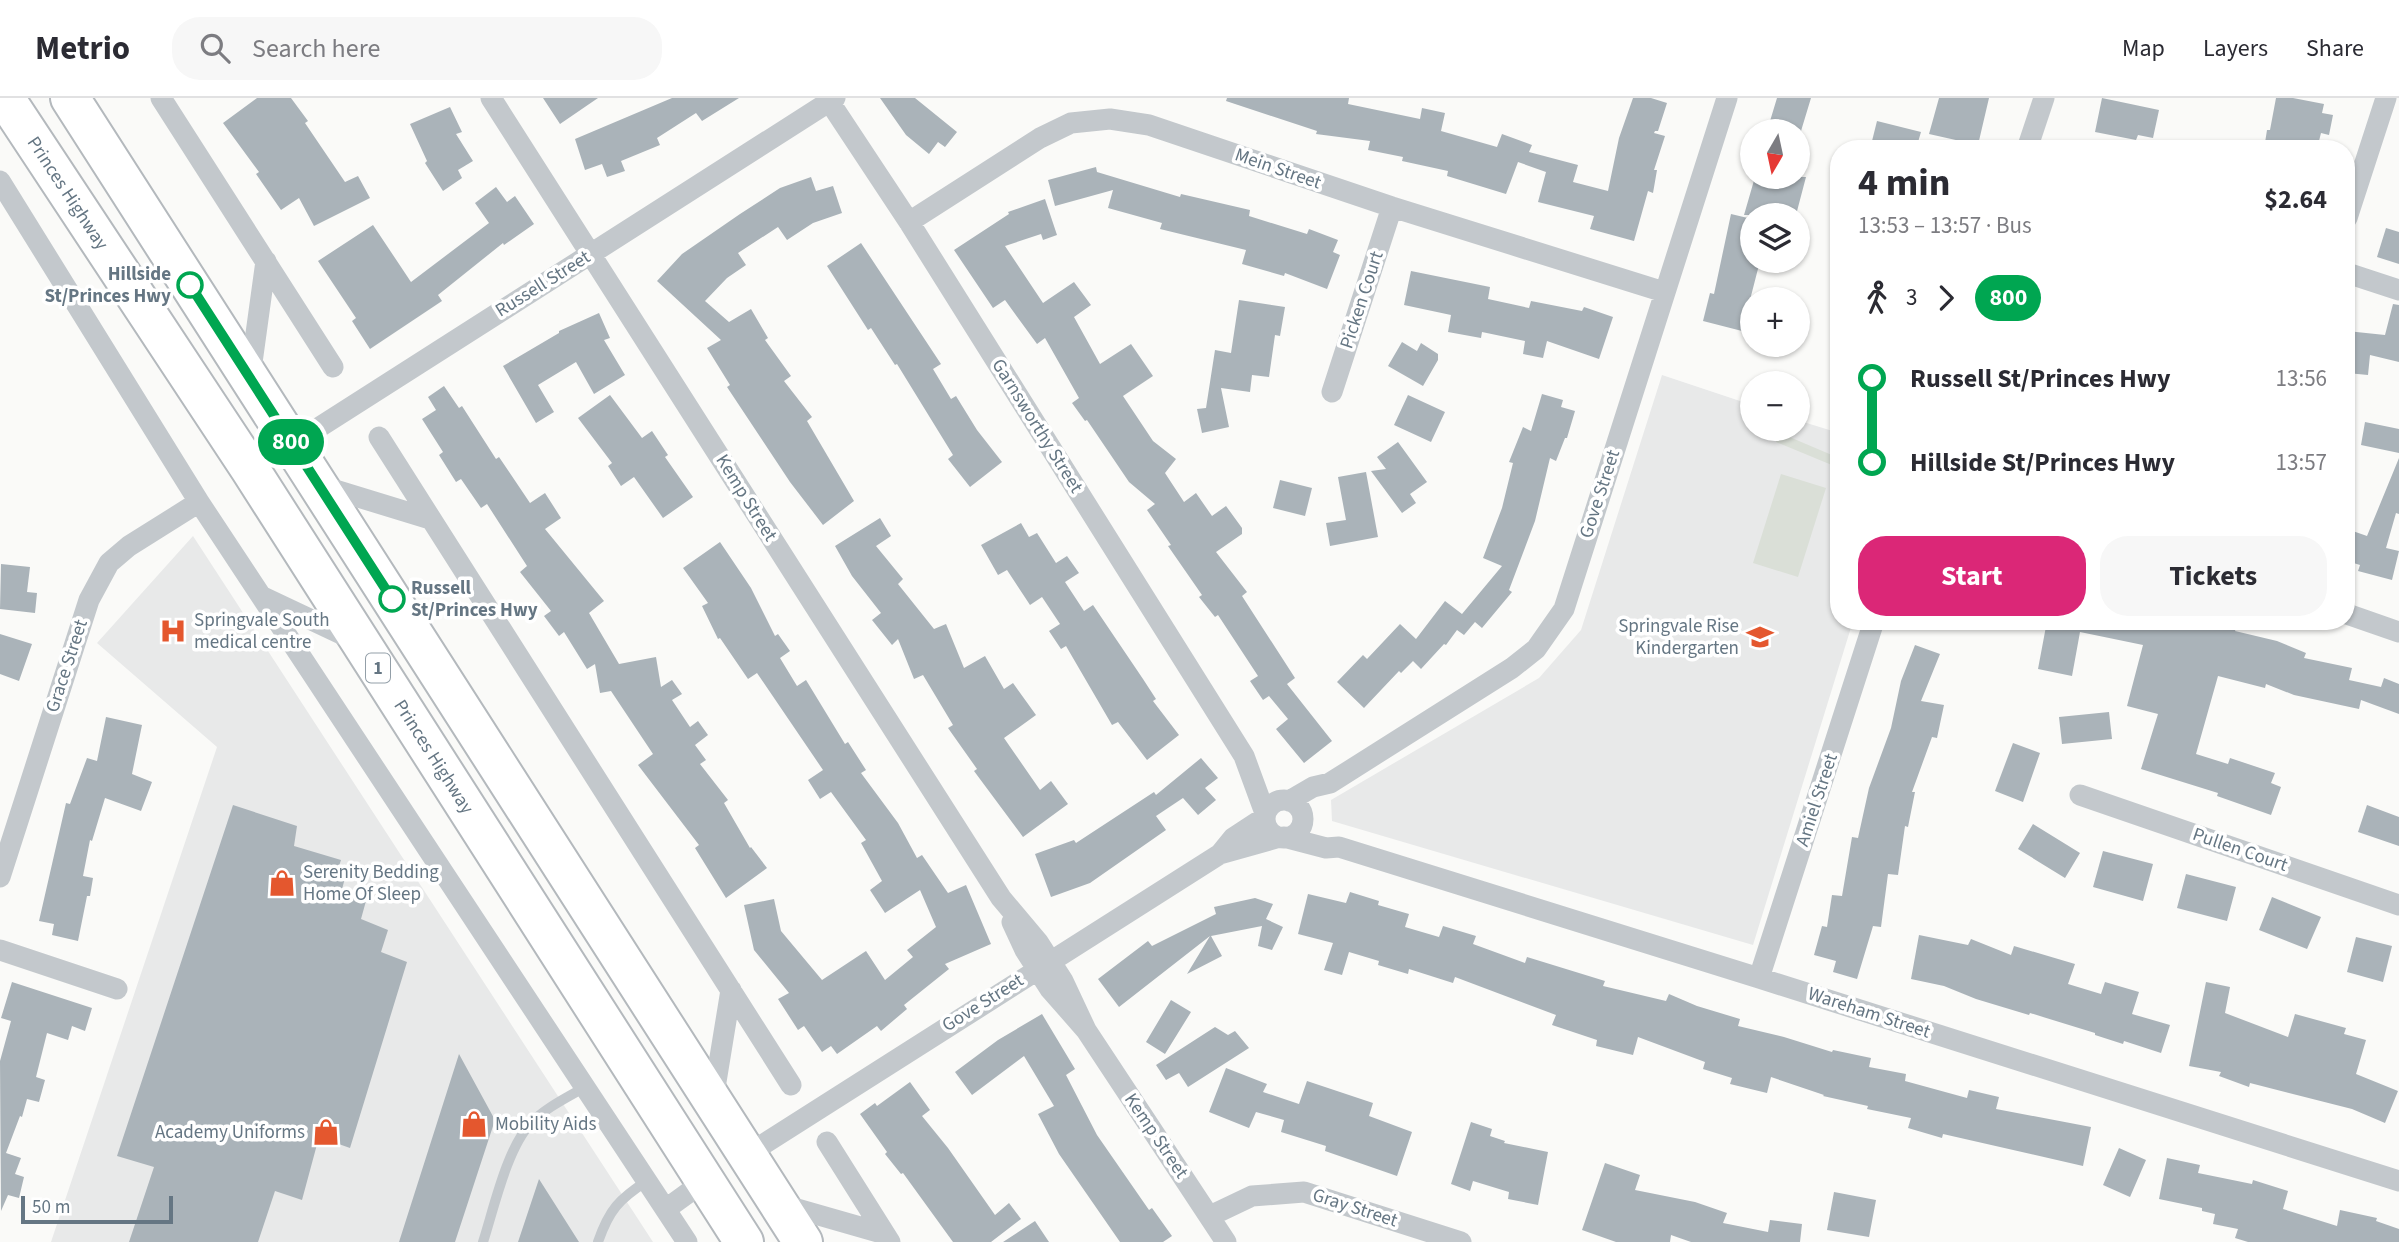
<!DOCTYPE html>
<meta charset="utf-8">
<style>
body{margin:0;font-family:"Source Sans 3",sans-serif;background:#f7f7f7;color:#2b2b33;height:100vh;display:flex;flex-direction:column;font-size:26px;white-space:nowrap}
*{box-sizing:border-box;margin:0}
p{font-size:23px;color:#7c7c81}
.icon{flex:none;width:38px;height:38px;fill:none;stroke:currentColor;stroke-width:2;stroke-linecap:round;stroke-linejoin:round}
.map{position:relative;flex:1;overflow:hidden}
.side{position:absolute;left:1830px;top:42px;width:525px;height:490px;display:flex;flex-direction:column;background:#fff;border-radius:28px;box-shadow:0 2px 5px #0004}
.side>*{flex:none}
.badge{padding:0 14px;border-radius:23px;font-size:24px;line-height:46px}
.needle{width:46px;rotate:189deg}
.buttons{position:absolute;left:1740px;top:21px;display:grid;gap:14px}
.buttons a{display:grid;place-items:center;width:70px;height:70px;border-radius:50%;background:#fff;box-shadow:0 2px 5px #0004;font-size:35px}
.scale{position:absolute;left:21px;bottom:18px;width:152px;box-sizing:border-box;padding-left:7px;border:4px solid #657683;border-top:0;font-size:19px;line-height:24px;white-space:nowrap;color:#657683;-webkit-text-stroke:5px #fff;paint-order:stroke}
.map>.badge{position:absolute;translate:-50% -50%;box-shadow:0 0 0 4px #fff}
.legs{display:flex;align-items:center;gap:10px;height:77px;padding:0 28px;font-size:23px}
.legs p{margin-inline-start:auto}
.overview{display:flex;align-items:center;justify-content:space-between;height:119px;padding:0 28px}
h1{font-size:38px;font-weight:700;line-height:52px}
.cta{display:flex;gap:14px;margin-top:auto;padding:14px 28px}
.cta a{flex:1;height:80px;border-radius:28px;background:#db2777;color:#fff;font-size:28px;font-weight:700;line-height:80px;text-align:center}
.cta a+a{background:#f7f7f7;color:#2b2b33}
ul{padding:0 28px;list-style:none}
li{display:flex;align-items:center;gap:24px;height:84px;font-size:26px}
li i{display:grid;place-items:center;width:10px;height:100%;margin:0 9px;background:currentColor}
li i::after{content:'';width:18px;height:18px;margin:-9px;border:5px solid;border-radius:50%;background:#fff}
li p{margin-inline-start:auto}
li:first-child i{background:linear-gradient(#0000 50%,currentColor 0)}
li:last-child i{background:linear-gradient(currentColor 50%,#0000 0)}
header{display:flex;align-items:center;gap:42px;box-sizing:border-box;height:98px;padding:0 35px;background:#fff;border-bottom:2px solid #e1e1e2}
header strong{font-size:33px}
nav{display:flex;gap:38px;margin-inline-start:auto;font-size:24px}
.search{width:490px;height:63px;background:#f7f7f7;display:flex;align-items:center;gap:18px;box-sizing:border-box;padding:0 24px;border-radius:28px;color:#7c7c81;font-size:26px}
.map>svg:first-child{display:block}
.built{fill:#e8e9e9}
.green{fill:#dadfd7}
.building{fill:#aab3b9}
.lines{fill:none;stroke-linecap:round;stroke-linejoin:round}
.highway-casing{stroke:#b4b9bd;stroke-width:42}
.lane{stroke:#c3c8cc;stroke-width:10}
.street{stroke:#c3c8cc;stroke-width:21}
.highway{stroke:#fff;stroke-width:38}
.line-1-casing{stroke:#fff;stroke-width:16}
.line-1{stroke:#00a651;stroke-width:10}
.stop-1-dot{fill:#fff;stroke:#00a651;stroke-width:3.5}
.labels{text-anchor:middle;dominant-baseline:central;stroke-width:7;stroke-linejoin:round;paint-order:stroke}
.shield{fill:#fff;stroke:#939fa8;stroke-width:2}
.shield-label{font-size:18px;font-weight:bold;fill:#657683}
.street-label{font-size:19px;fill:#657683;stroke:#fff}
.stop-label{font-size:19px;font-weight:bold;fill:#657683;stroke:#fff;text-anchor:end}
.poi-label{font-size:19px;fill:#657683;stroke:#fff;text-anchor:start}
</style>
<header>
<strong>Metrio</strong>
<div class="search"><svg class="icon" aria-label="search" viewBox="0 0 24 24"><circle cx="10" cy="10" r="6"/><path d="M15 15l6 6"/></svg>Search here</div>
<nav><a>Map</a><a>Layers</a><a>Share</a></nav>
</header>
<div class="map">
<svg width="2399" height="1144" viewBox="0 0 2399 1144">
<rect width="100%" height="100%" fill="#fafaf8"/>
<path class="built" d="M1662 277 1752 307V331H1797V322L1839 335V523H1853L1753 847 1332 723 1331 702 1539 580 1581 532Z
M193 438 653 1144H51L217 649 97 545Z"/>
<path class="green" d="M1780 335 1839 360V370L1776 344Z
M1781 376 1826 390 1798 479 1753 465Z"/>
<path class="building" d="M257 0H291L308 23 305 25 345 84 358 78 370 100 314 128 299 100 281 112 256 76 259 74 223 25Z
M543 0H598L560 26Z
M672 0H739L702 23 696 15 657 40 660 47 621 63 625 73 607 79 602 66 585 72 575 41Z
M880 0H915L957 34 945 49 938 44 929 56 906 37Z
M1227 0H1349L1348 6 1420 21 1422 10 1445 15 1441 33 1497 49 1502 36 1532 47 1529 54 1578 67 1573 84 1608 93 1619 40 1633 0H1651L1667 5 1658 33H1655L1654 35 1665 38 1654 72H1657L1653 95 1648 93 1634 143 1590 131 1594 118 1538 104 1546 74 1518 64 1506 96 1447 78 1448 73 1402 63 1403 59 1368 52 1370 43 1316 36 1317 33 1226 3Z
M1777 0H1811L1801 33H1767Z
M1939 0H1989L1978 47 1929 36Z
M2102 0 2159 12 2153 40 2138 37 2136 42 2095 34Z
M2276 0H2293L2324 6 2322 15 2333 17 2329 37 2321 35 2317 51H2264L2267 32H2270Z
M450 9 462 34 456 36 473 63 458 72 462 80 443 93 425 65 427 63 410 26Z
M1877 23 1921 34 1916 51H1870Z
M1096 69 1097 74 1180 99 1181 96 1250 112 1249 118 1307 136 1309 131 1338 142 1333 154 1340 157 1327 191 1285 175 1284 178 1242 166 1246 152 1160 131 1162 125 1108 110 1113 92 1055 108 1048 82Z
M811 79 816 93 833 88 842 115 813 125 787 142 778 129 738 155 746 167 727 180 705 203 729 224 751 211 768 240 765 242 791 278 784 283 812 319 807 323 854 403 823 427 790 384 727 289 730 287 707 250 721 242 657 183 682 156 740 116 780 90Z
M1755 79H1806L1796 117H1744Z
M496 89 507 104 515 98 534 126 504 147 503 145 438 197 442 203 370 251 352 223 356 220 318 163 373 127 411 184 489 125 475 105Z
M1045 101 1057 137 1043 142 1041 136 1005 148 1043 205 1074 184 1091 207 1074 219 1100 266 1131 246 1153 278 1123 298 1153 343 1176 361 1165 375 1184 404 1196 395 1212 418 1226 408 1242 430V436L1216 454 1247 494 1242 498 1295 580 1287 586 1332 643 1304 665 1276 631 1288 621 1269 598 1263 602 1250 583 1258 578 1218 517 1215 519 1199 499 1202 497 1168 448 1171 447 1147 412 1155 406 1129 384 1087 322 1085 323 1072 305 1079 300 1045 240 1037 246 1005 202 993 210 954 152 1009 116 1008 114Z
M1731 116 1752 121V163H1760L1742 233 1703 223 1710 195 1714 196Z
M2386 130 2399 134V166L2377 159Z
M861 145 941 266 933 271 951 301 956 298 977 332 1002 364 970 389 948 361 953 357 897 266 895 267 871 230 868 232 827 168Z
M1411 173 1490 189 1488 201 1529 210 1531 203 1582 213 1584 209 1613 219 1599 261 1547 243 1543 260 1523 256 1525 243 1482 234 1481 240 1448 234 1451 217 1404 207Z
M1239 202 1285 209 1280 238 1275 237 1269 279 1252 277 1250 294 1221 290 1229 329 1202 335 1197 311 1206 310 1215 252 1231 255Z
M2393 206 2399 207V264L2370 257 2368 277 2347 275V233L2385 237Z
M599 215 610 240 604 242 625 277 594 296 576 264 538 287 554 314 536 325 503 268 559 235V233Z
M1402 244 1417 253 1421 245 1438 256V262L1423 288 1388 268Z
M444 288 459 310 462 308 496 361 499 359 530 405 545 395 561 420 545 431 604 503 589 515 619 566 656 559 661 589 672 582 682 596 672 602 690 629 698 623 708 637 695 647 706 662 700 666 728 702 724 705 750 750 751 749 767 770 726 800 695 750 699 747 638 667 653 656 611 593 600 595 595 566 587 571 564 534 559 538 544 518 551 513 520 474 527 468 487 406 481 410 461 381 456 384 439 357 443 354 422 321 436 312 428 299Z
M1542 296 1563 302 1561 309 1575 313 1567 340H1565L1556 363 1550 360 1535 423 1509 492 1512 494 1482 530 1475 524 1464 537 1457 532 1446 547 1444 546 1421 571 1413 563 1401 575 1399 573 1364 610 1337 584 1363 557 1367 561 1400 526 1416 541 1445 503 1462 516 1502 468 1483 460 1502 410 1513 365 1509 364 1523 329 1531 333Z
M610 297 642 340 652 333 668 357 665 359 693 399 663 420 634 379 621 388 608 368 612 365 578 320Z
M1408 297 1445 314 1431 344 1394 327Z
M2365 324 2399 331V355L2361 347Z
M1398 344 1427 384 1410 396 1416 405 1402 415 1371 373 1386 371 1377 359Z
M2399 360V416L2396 415 2386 450 2399 453 2392 482 2358 473 2360 467 2347 463V431L2367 438Z
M1366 374 1378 439 1330 448 1326 425 1346 422 1338 379Z
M1280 382 1312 390 1305 418 1273 410Z
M880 420 891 438 876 448 903 481 898 486 934 531 946 526 964 570 985 558 1004 591 1013 585 1036 617 1004 640 1040 692 1051 683 1068 706 1023 739 974 673 977 671 948 630 953 627 923 577 914 581 898 541 892 547 872 522 881 515 852 478 835 448Z
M1021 425 1029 439 1037 435 1056 465 1067 458 1079 475 1065 484 1084 513 1093 507 1143 581 1156 601 1153 603 1179 637 1147 662 1118 624 1112 627 1066 548 1061 551 1049 533 1060 526 1042 499 1030 507 1007 472 998 477 981 447Z
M720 444 751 490 775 538 778 536 790 553 780 560 797 588 806 582 845 646 848 644 866 672 861 675 898 725 917 760 922 757 948 795 966 787 991 846 945 866 949 871 904 907 907 911 881 933 877 928 837 956 831 948 822 954 804 928 798 932 778 901 789 895 754 852 744 807 774 801 781 833 822 882 866 853 885 882 913 859 907 852 936 829 920 792 885 815 870 792 882 783 861 745 866 742 831 694 820 701 808 682 823 672 757 575 748 581 720 540 718 541 702 508 708 505 683 470Z
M1 466 30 469 27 494 37 495 35 515 0 511Z
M2047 523H2239L2235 533 2277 543 2306 555 2304 560 2352 570 2349 582 2381 589 2384 580 2399 586V616L2361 602 2359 611 2294 597 2266 586 2265 590 2218 578 2196 656 2228 666 2230 660 2275 675 2271 685 2281 689 2271 717 2217 698 2218 695 2141 671 2158 616 2127 608 2143 547 2080 534 2072 578 2038 571Z
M0 536 32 546 19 583 0 576Z
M1915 547 1940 556 1921 603 1944 607 1937 640 1932 639 1912 694H1915L1908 729 1905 728 1898 777 1888 776 1881 829 1873 828 1857 881 1833 874 1836 863 1814 857 1822 828 1827 829 1832 797 1842 798 1852 739 1858 740 1869 690 1891 630 1901 583Z
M2109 614 2112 641 2062 646 2059 619Z
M106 619 142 627 132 676 152 684 141 713 105 700 92 743 90 742 83 778 93 780 90 798H87L78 843 52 837 54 826 39 823 66 705 70 706 87 660 97 663Z
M2013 645 2040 655 2023 704 1995 693Z
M1201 660 1218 680 1205 690 1216 702 1198 717 1183 700 1156 718 1166 732 1090 785 1051 799 1035 756 1074 742 1076 745 1154 694 1156 697Z
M233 707 297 728 294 748 341 762 336 777 345 780 341 795 366 803 361 821 388 832 381 854 407 864 350 1050 319 1039 302 1102 275 1093 258 1144H129L154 1069 117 1058Z
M2367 707 2399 719V748L2358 734Z
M2033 726 2080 755 2065 780 2018 751Z
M2103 753 2153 766 2143 803 2093 789Z
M2186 776 2236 789 2227 823 2177 810Z
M1350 794 1379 803 1378 807 1409 816 1405 829 1439 839 1443 828 1476 838 1473 846 1525 865 1527 859 1605 883 1603 888 1666 903 1669 896 1697 908 1740 921 1738 928 1784 939 1832 954 1833 952 1871 960 1869 969 1906 976 1905 983 1967 1000 1969 992 1999 999 1996 1011 2091 1029 2083 1068 1943 1036 1942 1040 1908 1030 1911 1020 1867 1011 1868 1008 1823 998 1824 997 1771 979 1767 995 1730 986 1732 980 1703 971 1705 964 1638 939 1633 957 1596 948 1597 942 1552 927 1556 917 1455 879 1453 885 1409 871 1408 876 1378 867 1379 863 1349 854 1342 877 1324 872 1333 845 1298 836 1308 796 1346 805Z
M2272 799 2321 819 2307 851 2259 832Z
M1255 800 1273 806 1266 821 1283 829 1272 852 1258 848 1262 828 1211 838 1222 858 1187 876 1210 838 1119 909 1098 881 1148 843 1152 848 1216 816 1214 809Z
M1919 837 1968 847 1971 841 2011 857 2014 848 2075 866 2068 886 2101 896 2105 884 2139 894 2132 916 2170 927 2161 955 2124 943 2123 946 2095 937V935L2030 915 2029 917 1976 901 1944 888 1911 881Z
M2356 839 2392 848 2383 884 2347 874Z
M12 884 92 910 85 933 72 928 68 942 47 935 36 979 45 982 39 1004 27 1001 22 1019 20 1018 6 1055 21 1060 15 1076 24 1079 19 1100 8 1097 1 1113 0 963 11 923 1 920Z
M2206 884 2230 889 2225 915 2288 939 2295 916 2346 930 2344 936 2366 942 2356 976 2398 993 2385 1025 2352 1011 2250 985 2249 989 2219 978 2221 974 2189 968Z
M1171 902 1191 914 1165 956 1146 944Z
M1042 916 1075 971 1066 977 1097 1037 1149 1112 1152 1110 1172 1138 1163 1144H1120L1059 1056 1038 1016 1054 1008 1024 958 972 997 955 974 998 942Z
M1215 929 1228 937 1235 933 1249 950 1188 989 1179 975 1166 982 1156 967Z
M459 956 495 1022 455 1144H399Z
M1226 970 1267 986 1263 994 1299 1006 1307 983 1373 1005 1369 1018 1412 1034 1397 1078 1325 1053 1326 1048 1281 1034 1284 1022 1256 1014 1249 1030 1209 1014Z
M910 984 930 1012 922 1018 948 1050 995 1117 1009 1105 1021 1121 991 1144H953L903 1075 901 1076 885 1056 887 1054 860 1016 875 1005 877 1008Z
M1471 1024 1492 1031 1490 1038 1505 1043 1504 1045 1548 1054 1538 1107 1508 1101 1509 1094 1473 1083 1470 1093 1451 1086Z
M2119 1050 2146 1062 2130 1099 2103 1087Z
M2167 1060 2200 1067 2198 1075 2252 1086 2253 1082 2288 1093 2283 1111 2337 1128 2340 1112 2377 1120 2376 1123 2399 1131V1144H2248L2235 1140 2238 1131 2213 1126 2215 1116 2202 1113V1110L2159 1101Z
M1605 1065 1640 1077 1635 1092 1695 1104 1727 1115 1723 1125 1768 1134 1770 1122 1802 1126 1800 1144H1691L1671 1137 1670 1144H1616L1582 1132Z
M539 1081 579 1144H518Z
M1834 1094 1876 1102 1869 1139 1827 1132Z
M1035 1123 1049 1144H1003Z"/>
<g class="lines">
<defs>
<g id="highway">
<path id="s1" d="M5 0 250 371 744 1144"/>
<path d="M70 0 803 1144"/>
</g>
</defs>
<use href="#highway" class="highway-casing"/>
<path class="lane" d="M483 1144C494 1110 507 1050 531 1025 545 1010 568 999 585 989
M598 1144C609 1112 619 1101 647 1083"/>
<path class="street" d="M161 0 333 269
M491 0 1001 800 1038 844 1063 883 1086 932
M827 0 909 124 1244 658 1265 715
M2027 51 2044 0
M0 83 199 404 687 1144
M2347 120 2386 0
M909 124 1040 40 1071 25 1110 21 1149 27 1392 109 1664 194
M2347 175 2399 192
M250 279 266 163
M1332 294 1392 109
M379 339 791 987
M250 371 293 346 835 0
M319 387 430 421
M263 499 354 542
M2347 516 2399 534
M2080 697 2399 807
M1265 721a19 19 0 1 1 38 0a19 19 0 1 1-38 0Z
M1289 703 1313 689 1330 685 1512 570 1536 551 1564 511 1727 0
M1284 739 1326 750 1339 749 1759 880 2399 1083
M1220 756 1233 740 1265 719
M0 779 89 502 109 465 129 448 199 404
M1012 824 1025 852 1050 891 1086 932 1226 1144
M0 852 117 891
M1759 880 1874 523
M713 1002 731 892
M827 1044 890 1144
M748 1056 1220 756 1280 739
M780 1106 885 1136
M666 1111 706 1082
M1210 1118 1252 1098 1304 1094 1461 1144"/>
<use href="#highway" class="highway"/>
</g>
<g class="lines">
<defs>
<path id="line-1" d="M190 187 392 501"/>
</defs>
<use href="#line-1" class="line-1-casing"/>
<use href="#line-1" class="line-1"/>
</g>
<defs>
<symbol id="hospital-bare" viewBox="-9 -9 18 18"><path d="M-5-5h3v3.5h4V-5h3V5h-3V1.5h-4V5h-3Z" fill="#e4572e" stroke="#fff" stroke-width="2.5" paint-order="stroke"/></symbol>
<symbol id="school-bare" viewBox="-9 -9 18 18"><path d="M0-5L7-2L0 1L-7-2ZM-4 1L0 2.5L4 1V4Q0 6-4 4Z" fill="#e4572e" stroke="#fff" stroke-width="2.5" paint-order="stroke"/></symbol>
<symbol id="shop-bare" viewBox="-9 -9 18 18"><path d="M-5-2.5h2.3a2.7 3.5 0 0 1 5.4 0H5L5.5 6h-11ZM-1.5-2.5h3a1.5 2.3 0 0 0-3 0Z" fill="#e4572e" stroke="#fff" stroke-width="2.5" paint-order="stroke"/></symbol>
</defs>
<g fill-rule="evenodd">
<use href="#hospital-bare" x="154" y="514" width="38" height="38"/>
<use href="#school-bare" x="1741" y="520" width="38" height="38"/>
<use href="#shop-bare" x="263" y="766" width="38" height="38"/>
<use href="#shop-bare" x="455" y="1007" width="38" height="38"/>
<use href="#shop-bare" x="307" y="1015" width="38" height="38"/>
</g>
<g class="stop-1-dot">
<circle cx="190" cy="187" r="12"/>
<circle cx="392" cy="501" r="12"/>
</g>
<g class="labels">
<rect class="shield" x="366" y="555.5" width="24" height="29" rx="5"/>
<g class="shield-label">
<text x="378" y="570">1</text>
</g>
<g class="street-label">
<text transform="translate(1278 71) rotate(19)">Mein Street</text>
<text stroke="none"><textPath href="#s1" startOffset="114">Princes Highway</textPath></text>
<text transform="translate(543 186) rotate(-32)">Russell Street</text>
<text transform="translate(1362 202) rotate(-72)">Picken Court</text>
<text transform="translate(1037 328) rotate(58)">Garnsworthy Street</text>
<text transform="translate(1600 396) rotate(-72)">Gove Street</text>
<text transform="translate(746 400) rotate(58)">Kemp Street</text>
<text transform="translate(67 568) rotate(-72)">Grace Street</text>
<text stroke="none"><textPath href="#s1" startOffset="786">Princes Highway</textPath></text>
<text transform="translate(1817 702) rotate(-72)">Amiel Street</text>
<text transform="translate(2240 752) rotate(19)">Pullen Court</text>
<text transform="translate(983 905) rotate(-32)">Gove Street</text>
<text transform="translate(1869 915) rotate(18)">Wareham Street</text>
<text transform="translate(1156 1038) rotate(56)">Kemp Street</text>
<text transform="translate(1355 1110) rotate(18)">Gray Street</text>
</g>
<g class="stop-label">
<text x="171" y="176">Hillside<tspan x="171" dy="22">St/Princes Hwy</tspan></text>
<text x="411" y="490" text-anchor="start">Russell<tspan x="411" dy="22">St/Princes Hwy</tspan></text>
</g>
<g class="poi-label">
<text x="194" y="522">Springvale South<tspan x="194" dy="22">medical centre</tspan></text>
<text x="1739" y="528" text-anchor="end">Springvale Rise<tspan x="1739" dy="22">Kindergarten</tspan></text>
<text x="303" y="774">Serenity Bedding<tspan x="303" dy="22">Home Of Sleep</tspan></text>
<text x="495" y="1026">Mobility Aids</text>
<text x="305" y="1034" text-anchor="end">Academy Uniforms</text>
</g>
</g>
</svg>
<div class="buttons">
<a><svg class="needle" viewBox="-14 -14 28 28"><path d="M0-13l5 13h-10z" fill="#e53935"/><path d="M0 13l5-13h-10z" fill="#7c7c81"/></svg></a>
<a><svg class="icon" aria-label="layers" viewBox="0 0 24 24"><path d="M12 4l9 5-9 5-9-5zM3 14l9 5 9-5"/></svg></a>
<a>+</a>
<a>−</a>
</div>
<div class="scale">50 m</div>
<b class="badge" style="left:291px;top:344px;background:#00a651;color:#fff">800</b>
<section class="side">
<div class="overview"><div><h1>4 min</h1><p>13:53 – 13:57 · Bus</p></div><b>$2.64</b></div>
<div class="legs"><svg class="icon" aria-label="walk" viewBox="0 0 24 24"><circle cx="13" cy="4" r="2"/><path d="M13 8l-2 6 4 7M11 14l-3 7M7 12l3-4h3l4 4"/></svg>3<svg class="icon" aria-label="forward" viewBox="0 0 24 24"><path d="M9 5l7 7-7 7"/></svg><b class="badge" style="background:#00a651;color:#fff">800</b></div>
<ul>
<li><i style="color:#00a651"></i><b>Russell St/Princes Hwy</b><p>13:56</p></li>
<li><i style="color:#00a651"></i><b>Hillside St/Princes Hwy</b><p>13:57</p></li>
</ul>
<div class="cta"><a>Start</a><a>Tickets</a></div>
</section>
</div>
